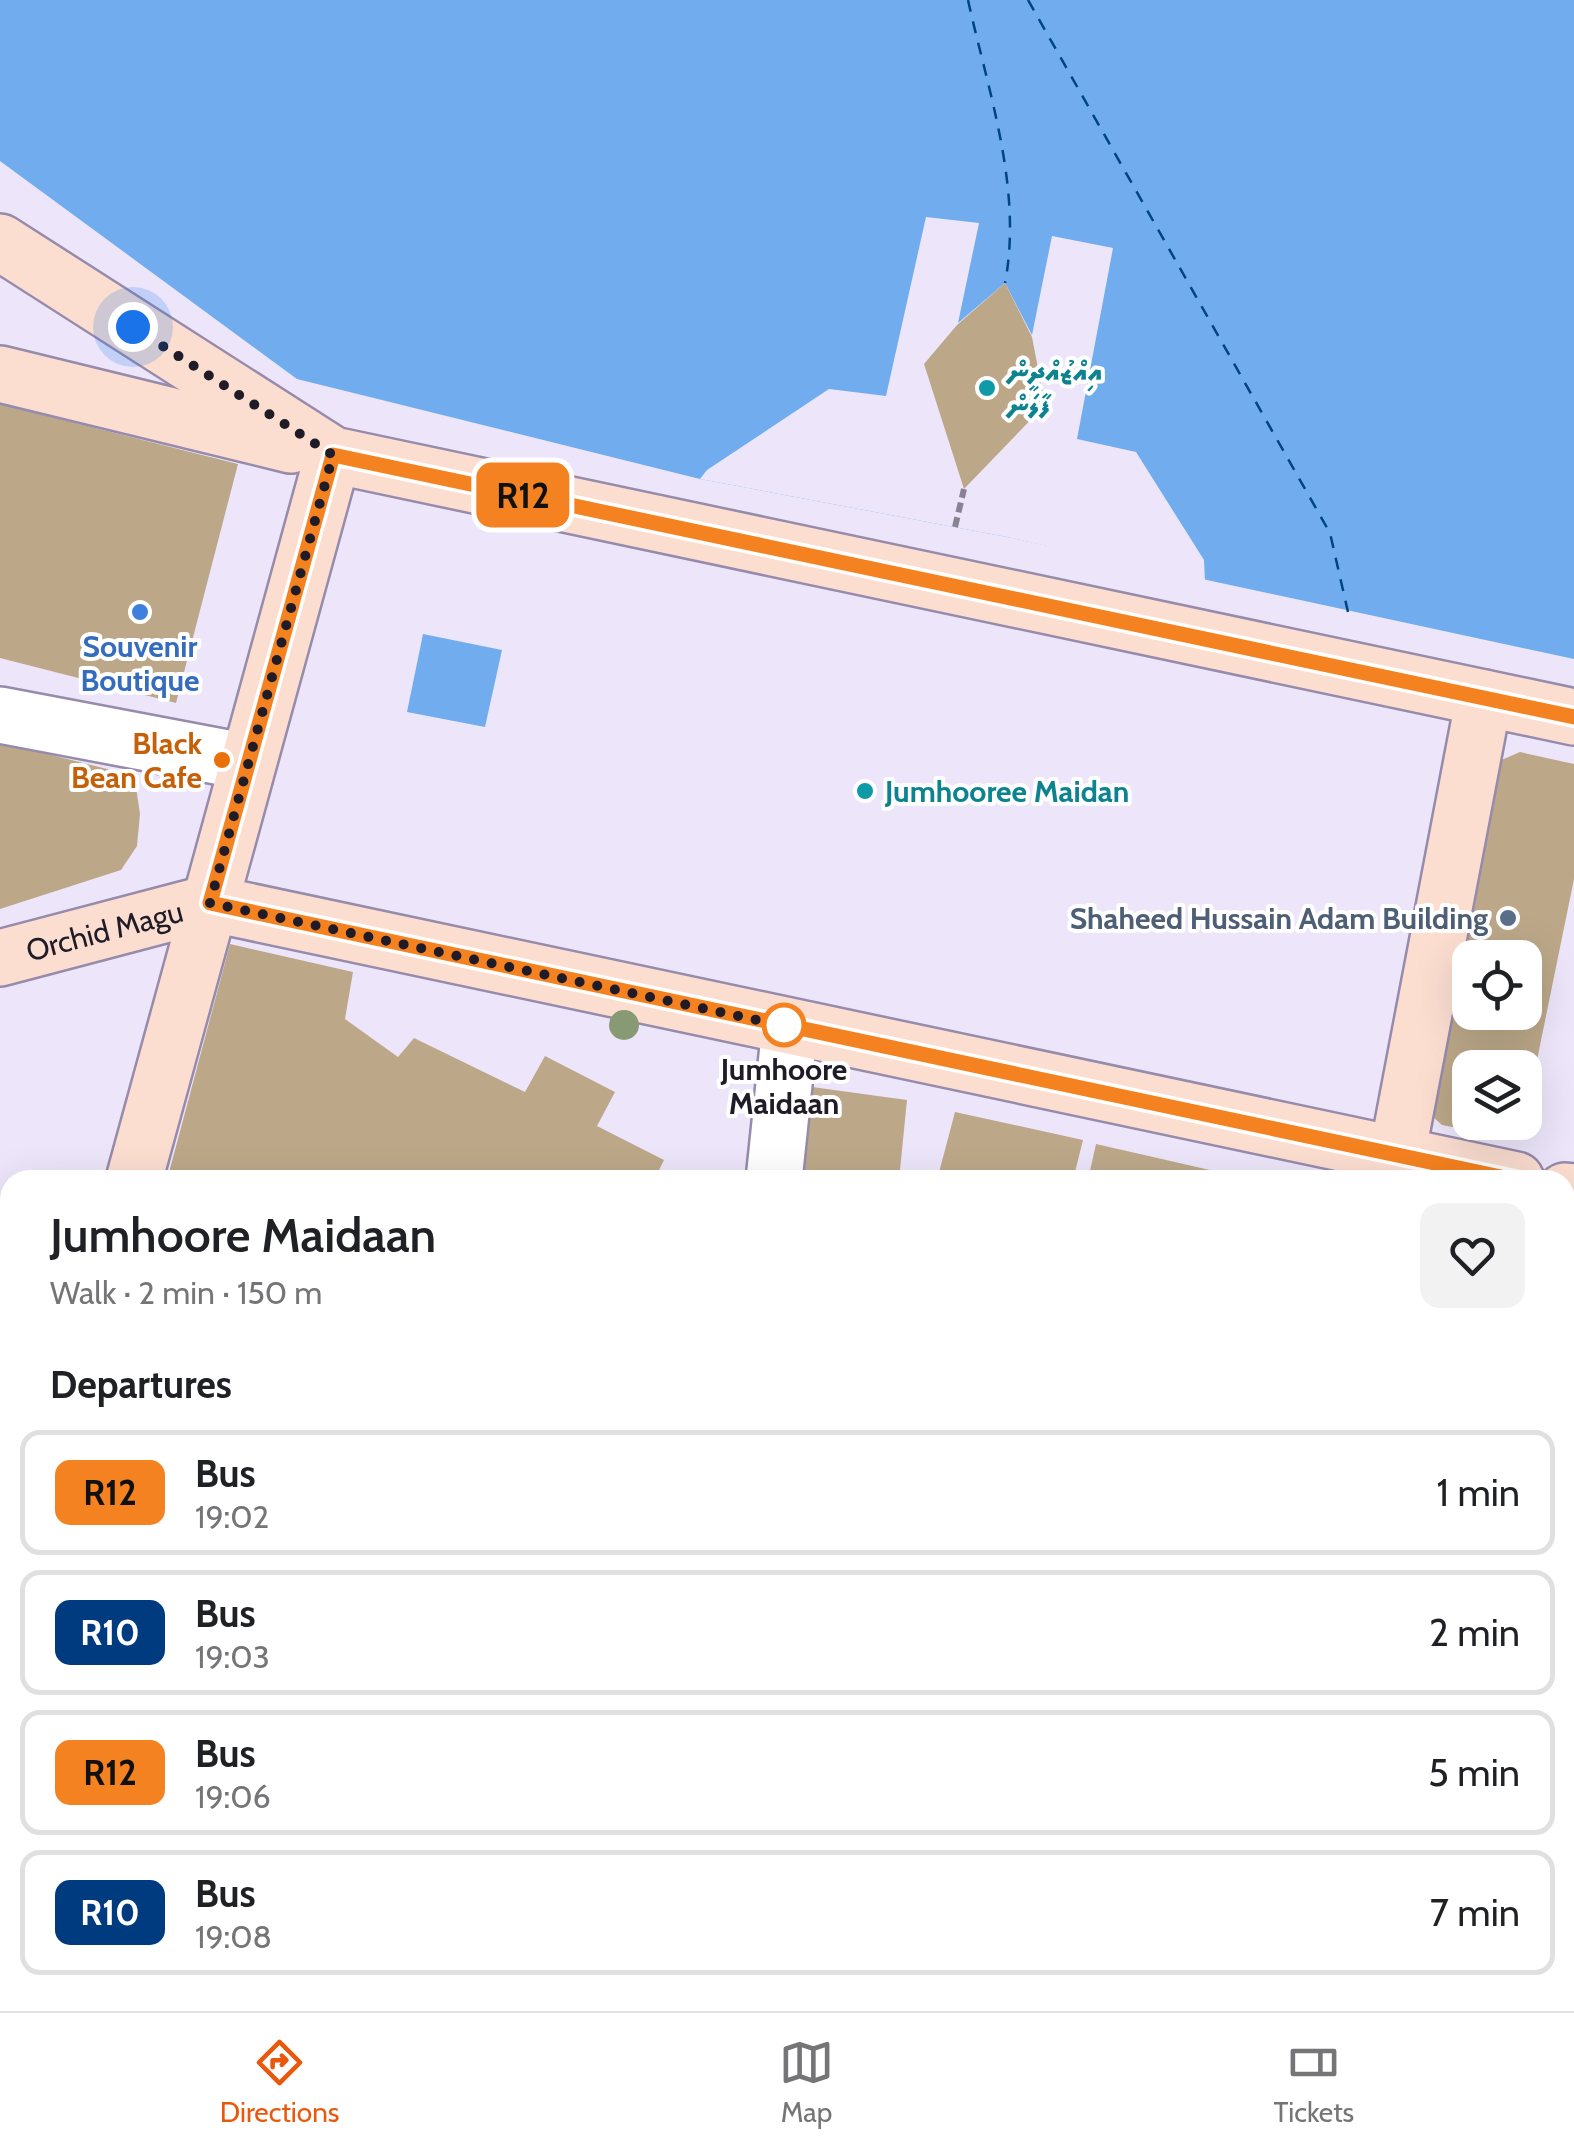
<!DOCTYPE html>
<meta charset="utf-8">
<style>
body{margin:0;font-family:Cabin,"Noto Sans Thaana",sans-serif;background:#f2f2f2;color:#202124;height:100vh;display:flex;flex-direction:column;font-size:38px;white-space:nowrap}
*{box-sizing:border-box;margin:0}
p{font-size:32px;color:#757577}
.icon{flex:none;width:55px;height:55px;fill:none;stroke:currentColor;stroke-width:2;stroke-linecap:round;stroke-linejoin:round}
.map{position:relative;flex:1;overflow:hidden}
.details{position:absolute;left:0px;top:1170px;width:1575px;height:842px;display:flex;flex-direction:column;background:#fff;border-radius:30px 30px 0 0;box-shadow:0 10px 40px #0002}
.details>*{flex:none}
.badge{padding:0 20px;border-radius:15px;font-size:35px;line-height:65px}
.tools{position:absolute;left:1452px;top:940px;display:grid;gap:20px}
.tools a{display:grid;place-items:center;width:90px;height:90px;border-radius:20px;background:#fff;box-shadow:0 10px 40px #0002;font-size:50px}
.you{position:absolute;width:50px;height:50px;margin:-25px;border:8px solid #fff;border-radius:50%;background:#1a73e8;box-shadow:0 0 0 15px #1a73e833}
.map>.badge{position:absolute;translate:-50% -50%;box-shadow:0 0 0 5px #fff}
h2{padding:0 50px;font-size:38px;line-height:90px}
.round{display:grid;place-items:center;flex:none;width:105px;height:105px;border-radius:20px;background:#f2f2f2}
.headline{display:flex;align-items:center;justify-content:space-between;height:170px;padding:0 50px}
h1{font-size:48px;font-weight:600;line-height:75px}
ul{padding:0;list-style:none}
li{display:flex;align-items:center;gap:30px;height:125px;margin:0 20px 15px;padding:0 30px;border:5px solid #e0e0e0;border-radius:20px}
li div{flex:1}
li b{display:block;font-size:38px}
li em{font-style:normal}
li .badge{min-width:110px;font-weight:700;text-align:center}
.tab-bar{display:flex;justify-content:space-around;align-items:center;height:140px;border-top:2px solid #e0e0e0;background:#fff;font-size:28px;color:#757577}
.tab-bar a{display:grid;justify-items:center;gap:5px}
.tab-bar .active{color:#ea580c}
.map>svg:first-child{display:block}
.green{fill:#c1deab}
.water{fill:#71adee}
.pier{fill:#ede6fb}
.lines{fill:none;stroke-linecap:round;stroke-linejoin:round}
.ferry{stroke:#00457f;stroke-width:2.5;stroke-dasharray:12 10;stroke-linecap:butt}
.building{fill:#bca889;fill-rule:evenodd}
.street-casing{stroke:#978bac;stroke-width:60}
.secondary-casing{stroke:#978bac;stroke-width:60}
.path{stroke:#888293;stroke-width:6;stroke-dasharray:10 5;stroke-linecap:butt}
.street{stroke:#fff;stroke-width:55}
.secondary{stroke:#fcded1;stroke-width:55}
.tree{fill:#889a73}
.line-casing{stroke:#fff;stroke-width:22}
.line{stroke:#f58220;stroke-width:15}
.walk{stroke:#1f1b27;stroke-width:10;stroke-dasharray:0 18}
.culture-dot{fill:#0f9aa8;stroke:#fff;stroke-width:4}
.shop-dot{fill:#3f7fe0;stroke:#fff;stroke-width:4}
.food-dot{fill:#e8710a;stroke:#fff;stroke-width:4}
.service-dot{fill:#5c6f8a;stroke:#fff;stroke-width:4}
.stop-dot{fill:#fff;stroke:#f58220;stroke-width:5}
.labels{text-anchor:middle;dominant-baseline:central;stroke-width:8;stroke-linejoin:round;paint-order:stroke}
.culture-label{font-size:30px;font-weight:bold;fill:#0d838f;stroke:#fff;text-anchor:start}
.shop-label{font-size:30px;font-weight:bold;fill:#366cbe;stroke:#fff}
.food-label{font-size:30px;font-weight:bold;fill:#c56008;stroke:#fff;text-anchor:end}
.service-label{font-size:30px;font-weight:bold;fill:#4e5e75;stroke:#fff;text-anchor:end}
.street-label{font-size:30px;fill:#1f1b27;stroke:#fff}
.stop-label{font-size:30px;font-weight:bold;fill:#1f1b27;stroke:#fff}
</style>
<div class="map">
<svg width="1574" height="2011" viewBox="0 0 1574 2011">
<rect width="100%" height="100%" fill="#ede6fb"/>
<path class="green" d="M841 2002H1040L1114 2011H838Z"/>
<path class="water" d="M0 0H1574V659L1007 537 700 479 297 379 0 161Z
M423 634 502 650 485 727 407 712Z"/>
<path class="pier" d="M926 217 979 223 958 323 1005 283 1032 335 1052 236 1113 248 1077 439 1136 452 1204 560 1205 582 1007 537 700 479 707 470 829 389 886 396Z"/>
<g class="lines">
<path class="ferry" d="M968 0C988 91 1023 189 1005 283
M1028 0 1330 533 1348 612"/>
</g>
<path class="building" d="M1005 283 1032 337 1045 405 964 489 924 364 957 325Z
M0 404 238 464 176 703 0 658Z
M0 742 111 770 136 787 140 814 137 846 121 870 0 909Z
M1520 752 1574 764V879L1527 1109 1525 1068H1470V1122H1523L1509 1131 1489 1134 1442 1125 1422 1107 1492 764ZM1470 958H1525V1012H1470Z
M230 944 353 972 345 1019 398 1057 414 1038 525 1092 545 1056 615 1092 597 1126 664 1160 654 1180H167Z
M805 1086 907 1100 899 1180H796Z
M955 1112 1083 1140 1073 1180H937Z
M1096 1144 1245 1178V1180H1088Z
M1565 1253 1572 1254 1566 1278 1565 1277Z
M1572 1302H1574V1362L1565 1360V1336Z
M1565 1769 1574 1771V1947H1565Z
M10 1772V1929L0 1927V1804Z"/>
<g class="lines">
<defs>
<path id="street" d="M0 715 248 762
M774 1180 790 1027
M0 1509 10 1510
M0 1944H10
M1541 2002 1574 2005
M1289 2011V2002"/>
<g id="secondary">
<path d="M0 242 333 455 1574 717"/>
<path d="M0 374 291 445"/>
<path id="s1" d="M0 958 209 903 1516 1180"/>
<path d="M1397 1155 1484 698"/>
<path d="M134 1180 333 455"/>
<path d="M1565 1191 1574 1192"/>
<path d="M0 1669 10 1632"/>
</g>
</defs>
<use href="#street" class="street-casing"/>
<use href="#secondary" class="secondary-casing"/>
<path class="path" d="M955 527 964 489
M693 2002 694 2011"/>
<use href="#street" class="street"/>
<use href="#secondary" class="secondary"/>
</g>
<circle class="tree" cx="624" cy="1025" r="15"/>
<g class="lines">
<defs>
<path id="line" d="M1515 1180 210 903 333 455 1574 717"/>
</defs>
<use href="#line" class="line-casing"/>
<use href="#line" class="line"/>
<path class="walk" d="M133 327 333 455 210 903 790 1027 784 1025"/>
</g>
<g class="culture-dot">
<circle cx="987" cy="388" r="10"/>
<circle cx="865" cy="791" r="10"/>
</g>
<circle class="shop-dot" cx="140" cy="612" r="10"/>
<circle class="food-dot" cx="222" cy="760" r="10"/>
<circle class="service-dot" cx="1508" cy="918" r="10"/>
<circle class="stop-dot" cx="784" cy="1025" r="20"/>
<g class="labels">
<g class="culture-label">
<text x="1007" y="371">އިއްޒުއްދީން<tspan x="1007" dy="34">ފާލަން</tspan></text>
<text x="885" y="791">Jumhooree Maidan</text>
</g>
<g class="shop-label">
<text x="140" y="646">Souvenir<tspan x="140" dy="34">Boutique</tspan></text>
</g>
<g class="food-label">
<text x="202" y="743">Black<tspan x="202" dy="34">Bean Cafe</tspan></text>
</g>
<g class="service-label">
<text x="1488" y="918">Shaheed Hussain Adam Building</text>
</g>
<g class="street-label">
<text stroke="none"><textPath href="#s1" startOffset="108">Orchid Magu</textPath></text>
</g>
<g class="stop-label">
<text x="784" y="1069">Jumhoore<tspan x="784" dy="34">Maidaan</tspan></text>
</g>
</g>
</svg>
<div class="tools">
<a><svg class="icon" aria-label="locate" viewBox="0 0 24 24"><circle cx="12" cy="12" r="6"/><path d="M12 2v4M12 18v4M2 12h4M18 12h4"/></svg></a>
<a><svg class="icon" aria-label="layers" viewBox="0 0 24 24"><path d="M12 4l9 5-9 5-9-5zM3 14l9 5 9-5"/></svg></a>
</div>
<div class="you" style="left:133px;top:327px"></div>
<b class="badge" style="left:523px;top:495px;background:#f58220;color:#111">R12</b>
<section class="details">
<div class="headline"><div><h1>Jumhoore Maidaan</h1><p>Walk · 2 min · 150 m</p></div><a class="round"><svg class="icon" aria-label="heart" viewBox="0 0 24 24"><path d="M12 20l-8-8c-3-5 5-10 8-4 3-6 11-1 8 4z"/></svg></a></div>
<h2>Departures</h2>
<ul>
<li><span class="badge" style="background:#f58220;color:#111">R12</span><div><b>Bus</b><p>19:02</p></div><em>1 min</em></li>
<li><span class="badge" style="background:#003b80;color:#fff">R10</span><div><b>Bus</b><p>19:03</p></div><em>2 min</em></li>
<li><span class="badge" style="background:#f58220;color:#111">R12</span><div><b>Bus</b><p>19:06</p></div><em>5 min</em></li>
<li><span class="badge" style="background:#003b80;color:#fff">R10</span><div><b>Bus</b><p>19:08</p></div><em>7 min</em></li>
</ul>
</section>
</div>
<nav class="tab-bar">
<a class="active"><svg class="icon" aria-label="directions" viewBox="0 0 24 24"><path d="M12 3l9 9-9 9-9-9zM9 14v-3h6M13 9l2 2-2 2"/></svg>Directions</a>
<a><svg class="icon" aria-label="map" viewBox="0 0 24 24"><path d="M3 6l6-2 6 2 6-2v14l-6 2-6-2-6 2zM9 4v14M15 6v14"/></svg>Map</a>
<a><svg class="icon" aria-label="tickets" viewBox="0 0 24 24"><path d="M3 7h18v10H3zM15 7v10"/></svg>Tickets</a>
</nav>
